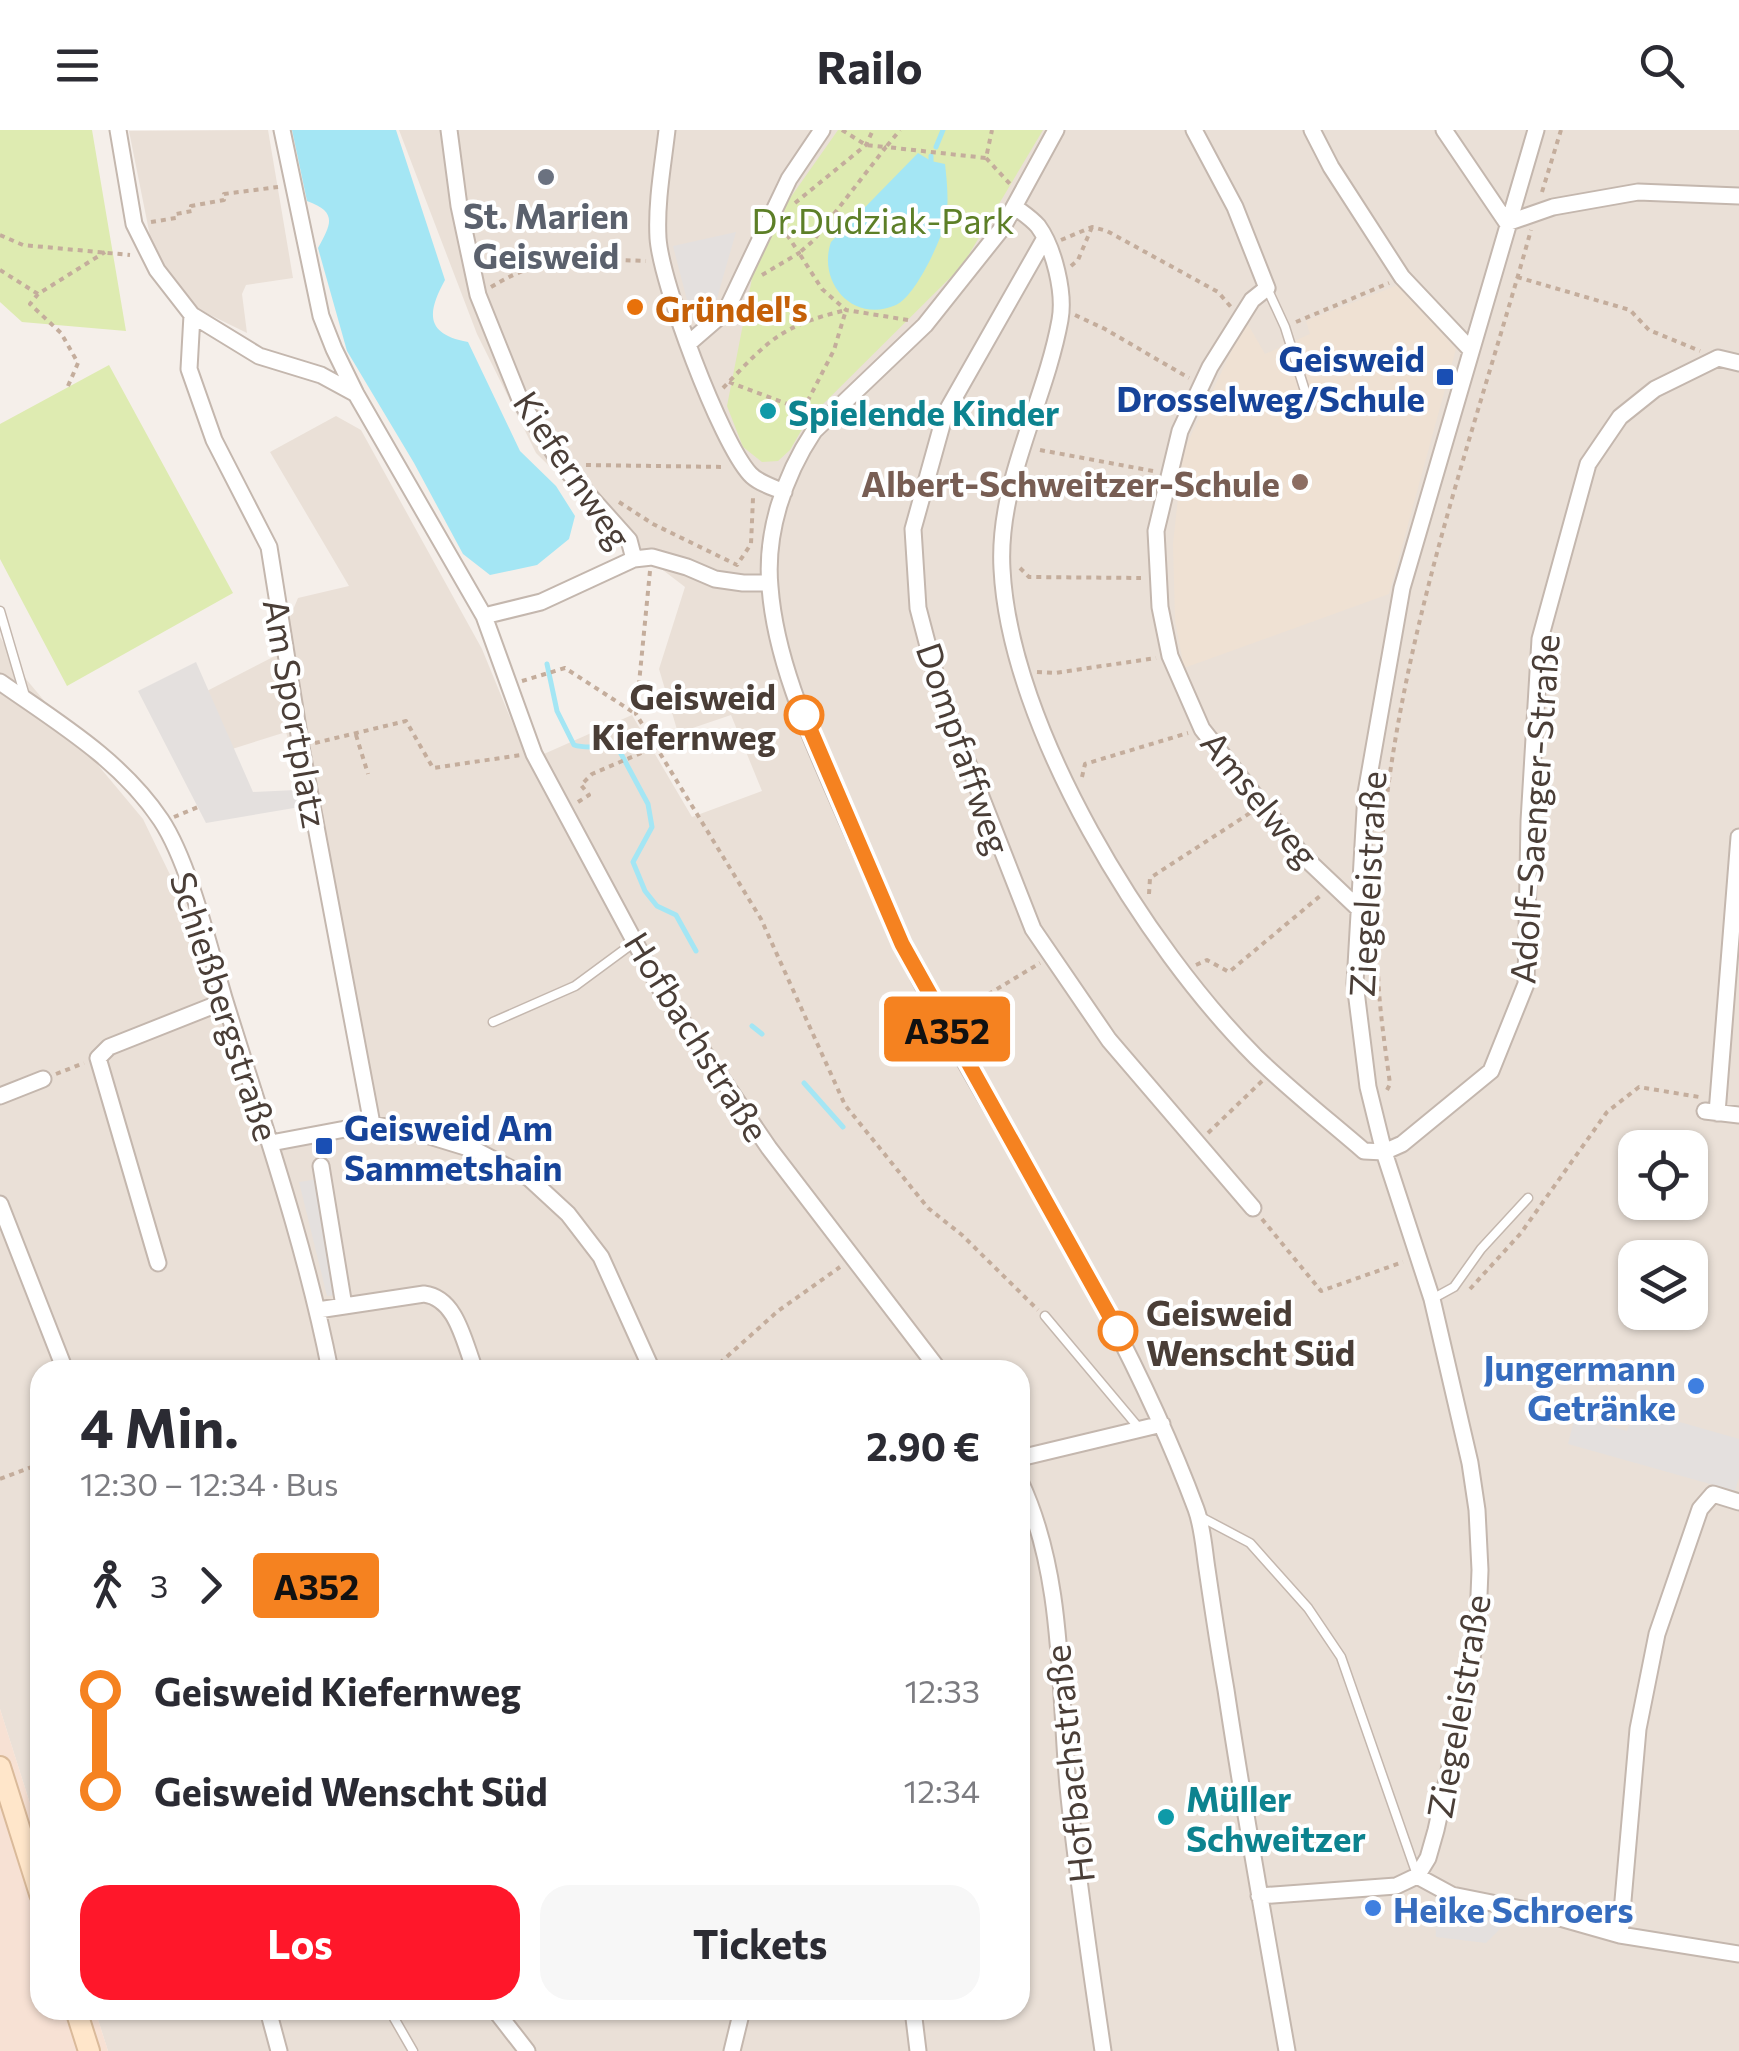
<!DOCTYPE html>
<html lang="de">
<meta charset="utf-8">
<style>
body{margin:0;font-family:Commissioner,sans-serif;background:#f7f7f7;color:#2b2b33;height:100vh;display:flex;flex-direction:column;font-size:38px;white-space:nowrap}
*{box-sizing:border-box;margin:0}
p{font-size:32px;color:#7c7c81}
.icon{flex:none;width:55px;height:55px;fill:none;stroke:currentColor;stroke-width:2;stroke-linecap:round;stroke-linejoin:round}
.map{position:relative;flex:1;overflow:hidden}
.drawer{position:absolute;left:30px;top:1230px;width:1000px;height:660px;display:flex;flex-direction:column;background:#fff;border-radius:30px;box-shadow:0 2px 8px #0004}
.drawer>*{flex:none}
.badge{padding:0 20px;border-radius:8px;font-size:35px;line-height:65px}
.tools{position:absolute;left:1618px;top:1000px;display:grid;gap:20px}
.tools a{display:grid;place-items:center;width:90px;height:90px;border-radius:20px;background:#fff;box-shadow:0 2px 8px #0004;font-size:50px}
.map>.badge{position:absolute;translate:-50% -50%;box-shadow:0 0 0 5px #fff}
.legs{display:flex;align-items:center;gap:15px;height:110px;padding:0 50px;font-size:32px}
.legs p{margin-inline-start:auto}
.overview{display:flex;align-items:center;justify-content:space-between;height:170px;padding:0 50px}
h1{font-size:55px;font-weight:700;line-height:75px}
.primary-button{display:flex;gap:20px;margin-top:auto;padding:20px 50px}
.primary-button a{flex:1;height:115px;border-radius:30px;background:#ff172a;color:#fff;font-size:40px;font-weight:700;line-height:115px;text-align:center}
.primary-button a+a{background:#f7f7f7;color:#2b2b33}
ul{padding:0 50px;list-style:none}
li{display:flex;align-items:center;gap:35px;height:100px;font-size:38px}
li i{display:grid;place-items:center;width:15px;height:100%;margin:0 12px;background:currentColor}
li i::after{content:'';width:25px;height:25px;margin:-12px;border:8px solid;border-radius:50%;background:#fff}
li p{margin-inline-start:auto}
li:first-child i{background:linear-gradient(#0000 50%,currentColor 0)}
li:last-child i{background:linear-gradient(currentColor 50%,#0000 0)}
header{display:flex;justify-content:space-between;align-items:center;height:130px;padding:0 50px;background:#fff;font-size:45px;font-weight:700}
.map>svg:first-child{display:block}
.residential{fill:#eae0d7;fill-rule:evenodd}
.commercial{fill:#f7e1d4}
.education{fill:#efe1d3}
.green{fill:#deebb1}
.parking{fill:#e4e0de}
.water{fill:#a4e6f4}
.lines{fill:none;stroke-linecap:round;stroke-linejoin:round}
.stream{stroke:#a4e6f4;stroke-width:5}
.lane-casing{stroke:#c4b7ae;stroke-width:11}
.street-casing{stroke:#c4b7ae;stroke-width:19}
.secondary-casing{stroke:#daba9a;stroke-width:24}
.path{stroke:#c4ad9c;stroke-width:4;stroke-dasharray:5 5;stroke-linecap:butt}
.lane{stroke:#fff;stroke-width:8}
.street{stroke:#fff;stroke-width:15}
.secondary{stroke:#ffe6ca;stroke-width:20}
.line-1-casing{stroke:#fff;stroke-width:22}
.line-1{stroke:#f58220;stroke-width:15}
.worship-dot{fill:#6b7280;stroke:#fff;stroke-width:4}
.food-dot{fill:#e8710a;stroke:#fff;stroke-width:4}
.transit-dot{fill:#1a4fb4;stroke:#fff;stroke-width:4}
.culture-dot{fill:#0f9aa8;stroke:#fff;stroke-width:4}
.education-dot{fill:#8d6e63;stroke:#fff;stroke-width:4}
.stop-1-dot{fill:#fff;stroke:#f58220;stroke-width:5}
.shop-dot{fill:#3f7fe0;stroke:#fff;stroke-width:4}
.labels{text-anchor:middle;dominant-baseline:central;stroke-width:8;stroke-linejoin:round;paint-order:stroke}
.worship-label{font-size:35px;font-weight:bold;fill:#5b616d;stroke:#fff}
.park-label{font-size:35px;fill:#5d7f27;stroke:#fff}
.food-label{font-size:35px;font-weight:bold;fill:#c56008;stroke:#fff;text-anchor:start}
.transit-label{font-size:35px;font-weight:bold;fill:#164399;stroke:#fff;text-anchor:end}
.culture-label{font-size:35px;font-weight:bold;fill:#0d838f;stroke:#fff;text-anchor:start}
.street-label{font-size:35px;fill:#4a3e37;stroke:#fff}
.education-label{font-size:35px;font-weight:bold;fill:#785e54;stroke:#fff;text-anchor:end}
.stop-label{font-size:35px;font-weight:bold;fill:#4a3e37;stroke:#fff;text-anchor:end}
.shop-label{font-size:35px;font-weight:bold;fill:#366cbe;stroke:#fff;text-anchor:end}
</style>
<header><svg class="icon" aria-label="menu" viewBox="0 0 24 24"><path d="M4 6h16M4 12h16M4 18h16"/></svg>Railo<svg class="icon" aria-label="search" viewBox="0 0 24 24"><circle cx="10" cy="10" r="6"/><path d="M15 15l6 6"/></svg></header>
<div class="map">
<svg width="1739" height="1921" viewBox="0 0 1739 1921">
<rect width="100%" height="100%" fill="#f5efea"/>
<path class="residential" d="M268 0 293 148 246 155 242 164 247 203 196 178 166 137 150 106 129 1Z
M399 0H1739V1921H108L95 1880H1020V1240H40V1705L0 1579V507L26 549 143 689 176 757 271 1019 369 995 346 821 286 602 229 620 203 563 273 527 298 468 349 456 270 322 336 286 361 300 482 519 528 631 632 585 692 687 762 661 731 585 678 603 659 539 685 457 625 411 536 323 477 204ZM1635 1018H1690V1072H1635ZM1635 1128H1690V1182H1635Z"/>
<path class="commercial" d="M0 1579 40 1705V1880H95L108 1921H0Z"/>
<path class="education" d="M1398 155 1456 219 1389 464 1184 538 1175 490 1173 414 1183 322 1246 191 1265 224 1310 204 1306 191Z"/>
<path class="green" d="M0 0H92L126 201 22 192 0 172Z
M838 0H1043L962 136 808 289 790 320 778 331 762 332 743 317 727 276 753 143 781 81Z
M109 235 233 463 67 556 0 429V294Z"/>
<path class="parking" d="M736 102 716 172 698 176 687 170 673 116Z
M196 532 253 662 296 660 300 677 206 693 138 561Z
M318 1049 337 1165 327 1166 299 1052Z
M1634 1279 1739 1309V1347L1735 1361 1568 1314 1575 1286 1627 1301Z
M1434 1770 1513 1786 1486 1813 1436 1807Z"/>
<path class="water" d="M292 0H396L445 150C427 183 425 204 468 212L520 321 556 356 575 386 569 409 537 435 490 445 463 424 414 333 347 221 318 118C332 93 337 82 307 71Z
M918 23 931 31 945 34C947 52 949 71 946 89 942 109 915 167 896 175 853 194 817 152 831 112Z"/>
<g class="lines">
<path class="stream" d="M936 17 943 0
M931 31V26
M547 534 557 581 574 615C589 620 605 613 619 620L648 674 652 697 633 732 645 761 657 776 676 785 696 821
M752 896 762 904
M804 953 843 997"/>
<defs>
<path id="lane" d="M1267 158 1285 197 1310 277
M0 481 25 566
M493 892 575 856 636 811
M1432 1169 1454 1157 1481 1119 1528 1068
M1045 1186 1139 1298
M1199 1386 1250 1413 1308 1478 1341 1527 1417 1745
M394 1888 413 1921"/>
<path id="street" d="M118 0 134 94 157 140 192 185 259 226 321 245 356 264
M282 0 321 186 334 219 356 264 484 486 541 472 634 429 652 427 687 437 715 449 743 453H769
M449 0 459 76 478 165 521 272 561 334 629 410 634 429
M667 0C663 35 656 72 658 108 661 153 720 311 750 344 758 353 773 357 784 362
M1056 0 1003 97 925 195 814 301C784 346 765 403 770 457 776 537 815 616 846 688 877 757 906 827 943 893 1033 1052 1132 1207 1196 1379 1203 1398 1204 1420 1207 1439 1213 1480 1219 1520 1226 1560 1244 1681 1266 1801 1287 1921
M1194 0 1235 77 1267 158 1252 170 1210 237 1180 301 1156 401 1160 477 1170 526 1202 599 1302 725 1359 779
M1312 0 1331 37 1402 147 1471 220
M1444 0 1507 93
M1015 77C1023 83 1031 88 1038 96 1054 118 1065 163 1060 190 1045 273 997 353 1002 439 1010 598 1145 816 1256 927 1290 960 1328 990 1364 1021L1384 1022 1402 1014 1491 941 1526 854 1529 691 1540 509 1588 334 1620 287 1655 259 1718 228 1739 233
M1507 93 1553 77 1638 62 1739 66
M1045 108 945 284 913 399 918 478 940 562 1033 799 1109 910 1253 1078
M192 185 189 239 214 310 269 417 301 617 372 994
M689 213 726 181 789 49 822 0
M484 486 534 624 659 857 769 1018 939 1240
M0 552C57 592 121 630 161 690 189 732 209 817 224 868 262 991 305 1113 330 1240
M0 966 43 949
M1705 981 1739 985
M1717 983 1739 707
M271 1013 372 994 426 1005 475 1020 529 1048 568 1084 601 1127 652 1240
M321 1036 344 1176
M0 1074 65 1240
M158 1133 98 928 109 917 225 871
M318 1180 424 1164C457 1168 464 1213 475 1240
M1020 1328 1162 1294
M1020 1351C1064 1444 1059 1556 1068 1657 1077 1745 1090 1833 1103 1921
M1417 1746 1452 1765 1546 1784 1620 1805 1739 1824
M1259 1766 1396 1756 1417 1746 1428 1728 1436 1700 1468 1554 1478 1490 1480 1440 1477 1380 1470 1333 1432 1169 1384 1022 1368 957 1355 853 1366 663 1402 458 1536 0
M1620 1805 1638 1599 1657 1504 1700 1379 1713 1364 1739 1372
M268 1880 279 1921
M495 1880 527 1921
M913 1880 918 1921
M732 1921 742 1880"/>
<path id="secondary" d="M0 1637 40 1764
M76 1880 89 1921"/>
</defs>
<use href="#lane" class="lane-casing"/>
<use href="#street" class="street-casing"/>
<use href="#secondary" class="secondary-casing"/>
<path class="path" d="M842 0 866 15 886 17 900 0
M986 28 1010 54
M1542 62 1561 0
M795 73 866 15 873 0
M151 92 176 88V84L192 81 191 76 224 70V64L278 57
M0 105 23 115 130 125
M1061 110 1092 97 1107 101 1218 162 1231 177
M1071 136 1078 130 1092 97
M0 140 38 164
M762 145 799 123 784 100
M1517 147 1630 180 1649 200 1700 221
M491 157C547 123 584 129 646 131
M1075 185 1105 199 1189 248
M908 190 846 180 822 159 799 123 813 111 886 17 986 28 992 0
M1296 192 1389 153
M729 252 803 280
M68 256 78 233 61 203 30 174 38 164 105 122
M723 258C769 210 780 196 846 180
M801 290 803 280 834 220 846 180
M1040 320 1153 341
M586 335 726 337
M619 372 653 394 737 435 751 414 753 368
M1020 438 1029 447 1141 448
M650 441 636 584 761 789 845 975 928 1078 962 1105 1038 1180
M1037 542 1055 543 1156 528
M522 551 565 538 636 584
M356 605 368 644
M315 613 406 591 433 638 521 625
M1082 647 1085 634 1188 603
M578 672 589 665 581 655 592 644 655 617
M174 687 198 677
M1149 764 1150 748 1250 683
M1196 835 1207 830 1229 842 1320 766
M954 885 1040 833
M56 944 84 933
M1387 960 1390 954C1385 916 1379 878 1378 841 1370 584 1463 343 1531 100
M1208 1003 1262 951
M1262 1089 1321 1161 1403 1132
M1470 1159 1521 1103 1607 982 1639 957 1699 967
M712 1240 778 1181 840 1137
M0 1349 40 1334"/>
<use href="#lane" class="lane"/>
<use href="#street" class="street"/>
<use href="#secondary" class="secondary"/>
</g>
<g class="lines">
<defs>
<path id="line-1" d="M804 585 902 814 1118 1201"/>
</defs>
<use href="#line-1" class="line-1-casing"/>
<use href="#line-1" class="line-1"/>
</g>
<circle class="worship-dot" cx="546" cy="47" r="10"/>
<circle class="food-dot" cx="635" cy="177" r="10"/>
<g class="transit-dot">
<rect x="1435" y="237" width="20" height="20" rx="5"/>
<rect x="314" y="1006" width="20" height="20" rx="5"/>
</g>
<g class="culture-dot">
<circle cx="768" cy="281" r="10"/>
<circle cx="1166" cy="1687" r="10"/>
</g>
<circle class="education-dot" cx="1300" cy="352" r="10"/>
<g class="stop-1-dot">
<circle cx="804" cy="585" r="18"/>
<circle cx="1118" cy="1201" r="18"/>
</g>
<g class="shop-dot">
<circle cx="1696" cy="1256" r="10"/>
<circle cx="1373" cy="1778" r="10"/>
</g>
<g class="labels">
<g class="worship-label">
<text x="546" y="84">St. Marien<tspan x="546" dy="40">Geisweid</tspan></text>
</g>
<g class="park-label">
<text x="883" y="89">Dr.Dudziak-Park</text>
</g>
<g class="food-label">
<text x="655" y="177">Gründel's</text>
</g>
<g class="transit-label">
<text x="1425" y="227">Geisweid<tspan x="1425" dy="40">Drosselweg/Schule</tspan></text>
<text x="344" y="996" text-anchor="start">Geisweid Am<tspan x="344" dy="40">Sammetshain</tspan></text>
</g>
<g class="culture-label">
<text x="788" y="281">Spielende Kinder</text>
<text x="1186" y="1667">Müller<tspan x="1186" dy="40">Schweitzer</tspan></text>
</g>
<g class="street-label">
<text transform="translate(574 339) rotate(56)">Kiefernweg</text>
<text transform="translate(297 583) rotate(80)">Am Sportplatz</text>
<text transform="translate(965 618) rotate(71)">Dompfaffweg</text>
<text transform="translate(1261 668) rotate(51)">Amselweg</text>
<text transform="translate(1533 679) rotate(-86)">Adolf-Saenger-Straße</text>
<text transform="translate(1366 754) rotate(-87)">Ziegeleistraße</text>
<text transform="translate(226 876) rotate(72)">Schießbergstraße</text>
<text transform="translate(698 906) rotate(58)">Hofbachstraße</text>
<text transform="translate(1457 1576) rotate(-80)">Ziegeleistraße</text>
<text transform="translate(1068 1634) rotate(-96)">Hofbachstraße</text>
</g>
<g class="education-label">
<text x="1280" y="352">Albert-Schweitzer-Schule</text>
</g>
<g class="stop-label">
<text x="776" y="565">Geisweid<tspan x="776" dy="40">Kiefernweg</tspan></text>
<text x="1146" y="1181" text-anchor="start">Geisweid<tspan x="1146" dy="40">Wenscht Süd</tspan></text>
</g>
<g class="shop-label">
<text x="1676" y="1236">Jungermann<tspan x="1676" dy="40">Getränke</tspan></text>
<text x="1393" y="1778" text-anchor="start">Heike Schroers</text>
</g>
</g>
</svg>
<div class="tools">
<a><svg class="icon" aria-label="locate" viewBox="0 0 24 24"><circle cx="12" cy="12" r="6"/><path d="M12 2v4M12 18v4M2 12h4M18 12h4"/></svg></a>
<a><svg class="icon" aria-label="layers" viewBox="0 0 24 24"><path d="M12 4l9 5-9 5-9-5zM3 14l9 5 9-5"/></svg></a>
</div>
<b class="badge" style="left:947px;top:899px;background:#f58220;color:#111">A352</b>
<section class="drawer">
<div class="overview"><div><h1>4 Min.</h1><p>12:30 – 12:34 · Bus</p></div><b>2.90 €</b></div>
<div class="legs"><svg class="icon" aria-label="walk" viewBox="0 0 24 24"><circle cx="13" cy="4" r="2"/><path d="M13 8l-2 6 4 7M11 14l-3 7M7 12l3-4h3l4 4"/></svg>3<svg class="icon" aria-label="forward" viewBox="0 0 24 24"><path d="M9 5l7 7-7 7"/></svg><b class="badge" style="background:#f58220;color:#111">A352</b></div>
<ul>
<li><i style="color:#f58220"></i><b>Geisweid Kiefernweg</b><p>12:33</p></li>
<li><i style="color:#f58220"></i><b>Geisweid Wenscht Süd</b><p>12:34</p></li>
</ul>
<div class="primary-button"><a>Los</a><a>Tickets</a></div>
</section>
</div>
